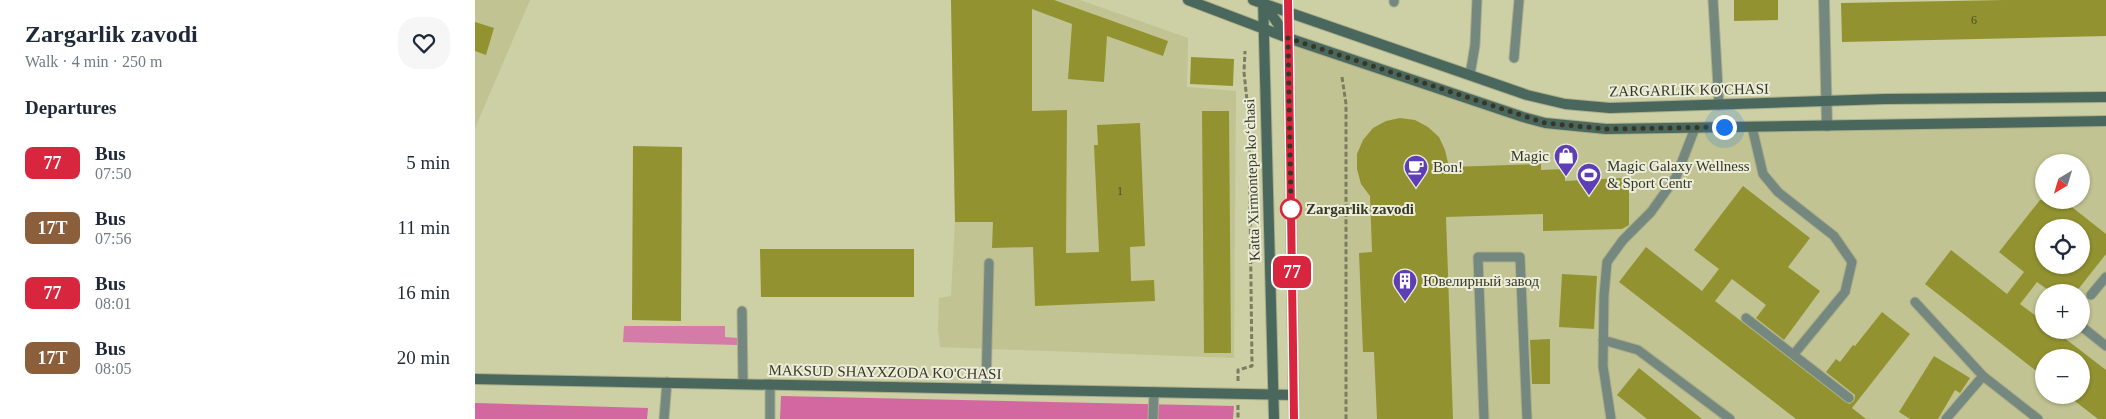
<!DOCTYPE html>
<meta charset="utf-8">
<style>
body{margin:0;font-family:"Times New Roman",serif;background:#f6f6f7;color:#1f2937;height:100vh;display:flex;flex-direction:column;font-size:19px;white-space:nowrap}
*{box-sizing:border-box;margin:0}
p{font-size:16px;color:#747a83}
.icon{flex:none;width:28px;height:28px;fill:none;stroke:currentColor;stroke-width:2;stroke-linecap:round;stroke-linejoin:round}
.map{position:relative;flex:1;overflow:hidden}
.panel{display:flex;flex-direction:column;background:#fff;width:475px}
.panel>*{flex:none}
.badge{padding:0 10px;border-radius:8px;font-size:18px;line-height:32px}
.needle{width:32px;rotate:218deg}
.tools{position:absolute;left:1560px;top:154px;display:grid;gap:10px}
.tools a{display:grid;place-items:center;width:55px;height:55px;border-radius:50%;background:#fff;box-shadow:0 1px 4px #0004;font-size:25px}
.you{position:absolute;width:25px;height:25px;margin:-12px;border:4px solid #fff;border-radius:50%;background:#1a73e8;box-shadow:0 0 0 8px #1a73e833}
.map>.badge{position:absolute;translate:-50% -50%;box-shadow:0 0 0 2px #fff}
h2{padding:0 25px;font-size:19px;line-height:45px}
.round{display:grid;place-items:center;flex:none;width:52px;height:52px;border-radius:20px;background:#f6f6f7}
.head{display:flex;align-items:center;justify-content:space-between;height:85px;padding:0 25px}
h1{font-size:24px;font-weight:700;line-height:38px}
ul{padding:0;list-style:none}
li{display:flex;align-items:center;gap:15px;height:65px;padding:0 25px}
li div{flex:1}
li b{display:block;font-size:19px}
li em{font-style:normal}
li .badge{min-width:55px;font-weight:700;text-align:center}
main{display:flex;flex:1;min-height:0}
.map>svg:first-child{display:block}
.built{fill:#c1c392;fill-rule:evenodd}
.green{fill:#d47ba7}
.forest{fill:#d3679f}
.building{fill:#929330;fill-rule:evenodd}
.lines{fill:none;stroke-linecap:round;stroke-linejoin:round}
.lane-casing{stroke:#acae89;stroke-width:11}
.street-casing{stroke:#acae89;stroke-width:12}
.secondary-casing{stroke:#acae89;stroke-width:12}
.path{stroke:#7b7d60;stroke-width:3;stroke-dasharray:5 2.5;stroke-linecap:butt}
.lane{stroke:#748880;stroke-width:9}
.street{stroke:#748880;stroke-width:10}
.secondary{stroke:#4a675d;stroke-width:10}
.line-casing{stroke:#fff;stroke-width:11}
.line{stroke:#d7263d;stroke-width:8}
.walk{stroke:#363726;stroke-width:5;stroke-dasharray:0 9}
.stop-dot{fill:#fff;stroke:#d7263d;stroke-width:2.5}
.labels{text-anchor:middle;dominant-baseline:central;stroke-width:4;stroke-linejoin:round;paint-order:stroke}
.number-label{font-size:12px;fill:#4d4e28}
.street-label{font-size:15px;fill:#363726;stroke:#eceed9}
.poi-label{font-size:15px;fill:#363726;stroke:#eceed9;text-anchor:start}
.stop-label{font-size:15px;font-weight:bold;fill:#363726;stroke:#eceed9;text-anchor:start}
</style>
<main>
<section class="panel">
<div class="head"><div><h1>Zargarlik zavodi</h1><p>Walk · 4 min · 250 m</p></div><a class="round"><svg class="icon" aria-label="heart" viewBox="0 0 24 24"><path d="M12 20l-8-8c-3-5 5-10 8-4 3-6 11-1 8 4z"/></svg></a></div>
<h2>Departures</h2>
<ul>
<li><span class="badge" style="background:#d7263d;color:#fff">77</span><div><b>Bus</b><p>07:50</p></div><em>5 min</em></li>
<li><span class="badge" style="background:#8b5e3c;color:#fff">17T</span><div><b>Bus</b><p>07:56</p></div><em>11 min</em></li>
<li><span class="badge" style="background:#d7263d;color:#fff">77</span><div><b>Bus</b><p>08:01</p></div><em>16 min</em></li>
<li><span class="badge" style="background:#8b5e3c;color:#fff">17T</span><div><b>Bus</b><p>08:05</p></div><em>20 min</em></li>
</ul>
</section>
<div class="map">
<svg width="1631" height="419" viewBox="0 0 1631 419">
<rect width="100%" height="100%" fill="#cdcfa5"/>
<path class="built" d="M0 0H55L0 128Z
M476 0H605L713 38 712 87 761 91 759 358 465 347 463 329 464 298 476 296 480 222Z
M813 38 1091 126 1631 121V419H819ZM1569 162H1606V200H1569ZM1569 228H1606V265H1569ZM1569 292H1606V330H1569ZM1569 358H1606V395H1569Z"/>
<path class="green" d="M149 326H250V337L263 338V345L148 342Z"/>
<path class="forest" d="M306 396 759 406 758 419H305Z
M0 403 173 408 172 419H0Z"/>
<path class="building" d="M476 0H579L693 41 688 56 632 36 629 82 593 79 597 24 557 9V111L592 110 591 253 624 252 619 145H623L622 125 665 123 670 246 655 247 656 281 679 280 680 301 560 306 558 247 517 248 518 222H480Z
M1259 0H1303V20L1259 21Z
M1529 0H1631V36L1367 42 1366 3Z
M0 22 19 28 11 55 0 51Z
M716 57 759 59 758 86 715 84Z
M727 111H754L756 353H729Z
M925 118 940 120 953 127 964 137 970 150 974 167 1066 164V170L1090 169V181L1146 178 1151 180 1154 185V225L1147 229 1068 231V214L971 217 978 419H902L899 352H888L884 253 897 252 895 196 886 184 882 169V154L888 140 898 128 911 121Z
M158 146 207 147 206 321 157 320Z
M1268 186 1335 238 1313 267 1345 291 1309 340 1281 318 1291 305 1257 279 1240 301 1374 404 1379 401 1380 395 1351 372 1361 359 1365 362 1378 345 1380 346 1407 312 1435 334 1377 408 1391 419H1321L1144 282 1171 247 1227 291 1244 269 1219 250Z
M1565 200H1588L1631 234V254L1601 292H1576L1562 282 1545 304 1569 322V330H1579L1631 370V419H1623L1592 395H1606V358H1569V377L1450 284 1476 250 1532 294 1549 272 1524 252ZM1569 228H1606V265H1569Z
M285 249H439V297H286Z
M1087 274 1122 276 1119 329 1084 327Z
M1075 339V384H1057L1055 340Z
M1459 356 1495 378 1485 393 1480 390 1463 419H1435L1424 412Z
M1164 368 1227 419H1172L1142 395Z"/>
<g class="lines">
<defs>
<path id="lane" d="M1238 0 1244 105
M919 2V0
M1039 58 1044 0
M995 75 1000 45 1002 0
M1277 127 1288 174 1303 192 1359 236 1377 262 1370 292 1319 354
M1616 295 1631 277
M1440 302 1508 376 1563 419
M267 311 268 384
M1271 318 1374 398
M1606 326 1631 346
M1128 340 1163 350 1255 419
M295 384V419
M511 389 514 263
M189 419 192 382
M678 419 679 392
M1009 419 1003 257H1045L1052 419
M1136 419 1128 366 1129 295 1132 262 1148 240 1176 212 1201 177 1220 128
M1471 419 1508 376"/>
<path id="street" d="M1349 0 1352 126"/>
<path id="secondary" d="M713 0 813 38 1048 117 1070 123 1131 129 1631 121
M778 0 1052 95 1090 104 1135 108 1410 99 1631 97
M788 0 799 419
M813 0 819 419
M789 4 813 38
M0 379 818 395"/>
</defs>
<use href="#lane" class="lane-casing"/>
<use href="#street" class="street-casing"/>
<use href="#secondary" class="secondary-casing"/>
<path class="path" d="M867 77 871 104V419
M763 381V370L777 366 774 120 769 72 770 51
M763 405V419"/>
<use href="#lane" class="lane"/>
<use href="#street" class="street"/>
<use href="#secondary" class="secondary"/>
</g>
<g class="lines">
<defs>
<path id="line" d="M813 0 819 419"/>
</defs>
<use href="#line" class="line-casing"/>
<use href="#line" class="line"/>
<path class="walk" d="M816 209 813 38 1070 123 1131 129 1249 127"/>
</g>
<defs>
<symbol id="shop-pin" viewBox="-11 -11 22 30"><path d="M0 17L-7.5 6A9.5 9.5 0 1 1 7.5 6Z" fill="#5e3eb6" stroke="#eceed9"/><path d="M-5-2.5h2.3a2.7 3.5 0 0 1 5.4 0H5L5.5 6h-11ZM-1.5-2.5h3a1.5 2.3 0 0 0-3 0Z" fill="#fff"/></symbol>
<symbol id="cafe-pin" viewBox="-11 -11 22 30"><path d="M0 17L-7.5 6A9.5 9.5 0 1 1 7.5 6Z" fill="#5e3eb6" stroke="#eceed9"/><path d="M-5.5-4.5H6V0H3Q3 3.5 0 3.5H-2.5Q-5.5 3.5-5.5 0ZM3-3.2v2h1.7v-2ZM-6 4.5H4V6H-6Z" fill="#fff"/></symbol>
<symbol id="stadium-pin" viewBox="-11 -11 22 30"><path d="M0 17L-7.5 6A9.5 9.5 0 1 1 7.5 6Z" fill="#5e3eb6" stroke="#eceed9"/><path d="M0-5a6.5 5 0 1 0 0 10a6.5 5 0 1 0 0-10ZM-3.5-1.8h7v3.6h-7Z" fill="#fff"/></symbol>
<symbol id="building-pin" viewBox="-11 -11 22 30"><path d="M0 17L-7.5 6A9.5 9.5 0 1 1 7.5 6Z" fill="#5e3eb6" stroke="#eceed9"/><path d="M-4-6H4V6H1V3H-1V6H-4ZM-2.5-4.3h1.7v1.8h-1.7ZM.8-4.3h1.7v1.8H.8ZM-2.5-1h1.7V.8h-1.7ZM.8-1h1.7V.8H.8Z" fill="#fff"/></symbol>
</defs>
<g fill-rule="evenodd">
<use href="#shop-pin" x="1077" y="142" width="28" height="38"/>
<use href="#cafe-pin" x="927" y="153" width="28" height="38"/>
<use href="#stadium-pin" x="1100" y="161" width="28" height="38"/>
<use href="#building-pin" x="916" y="267" width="28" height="38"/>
</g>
<circle class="stop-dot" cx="816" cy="209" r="10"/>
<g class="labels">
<g class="number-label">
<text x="1499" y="20">6</text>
<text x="645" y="191">1</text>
</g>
<g class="street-label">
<text transform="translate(1214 90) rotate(-1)">ZARGARLIK KO'CHASI</text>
<text transform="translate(777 180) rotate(-92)">Katta Xirmontepa koʻchasi</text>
<text transform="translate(410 372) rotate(1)">MAKSUD SHAYXZODA KO'CHASI</text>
</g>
<g class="poi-label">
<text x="1074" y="156" text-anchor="end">Magic</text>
<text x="1132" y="166">Magic Galaxy Wellness<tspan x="1132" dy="17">&amp; Sport Centr</tspan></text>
<text x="958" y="167">Bon!</text>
<text x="948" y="281">Ювелирный завод</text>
</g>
<g class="stop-label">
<text x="831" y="209">Zargarlik zavodi</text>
</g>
</g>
</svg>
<div class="tools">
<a><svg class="needle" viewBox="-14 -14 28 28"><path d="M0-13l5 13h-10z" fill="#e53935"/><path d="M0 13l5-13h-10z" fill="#747a83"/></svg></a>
<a><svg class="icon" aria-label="locate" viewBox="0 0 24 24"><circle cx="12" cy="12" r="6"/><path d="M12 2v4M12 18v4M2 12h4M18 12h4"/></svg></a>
<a>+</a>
<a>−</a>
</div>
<div class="you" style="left:1249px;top:127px"></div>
<b class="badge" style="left:817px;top:272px;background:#d7263d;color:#fff">77</b>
</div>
</main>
